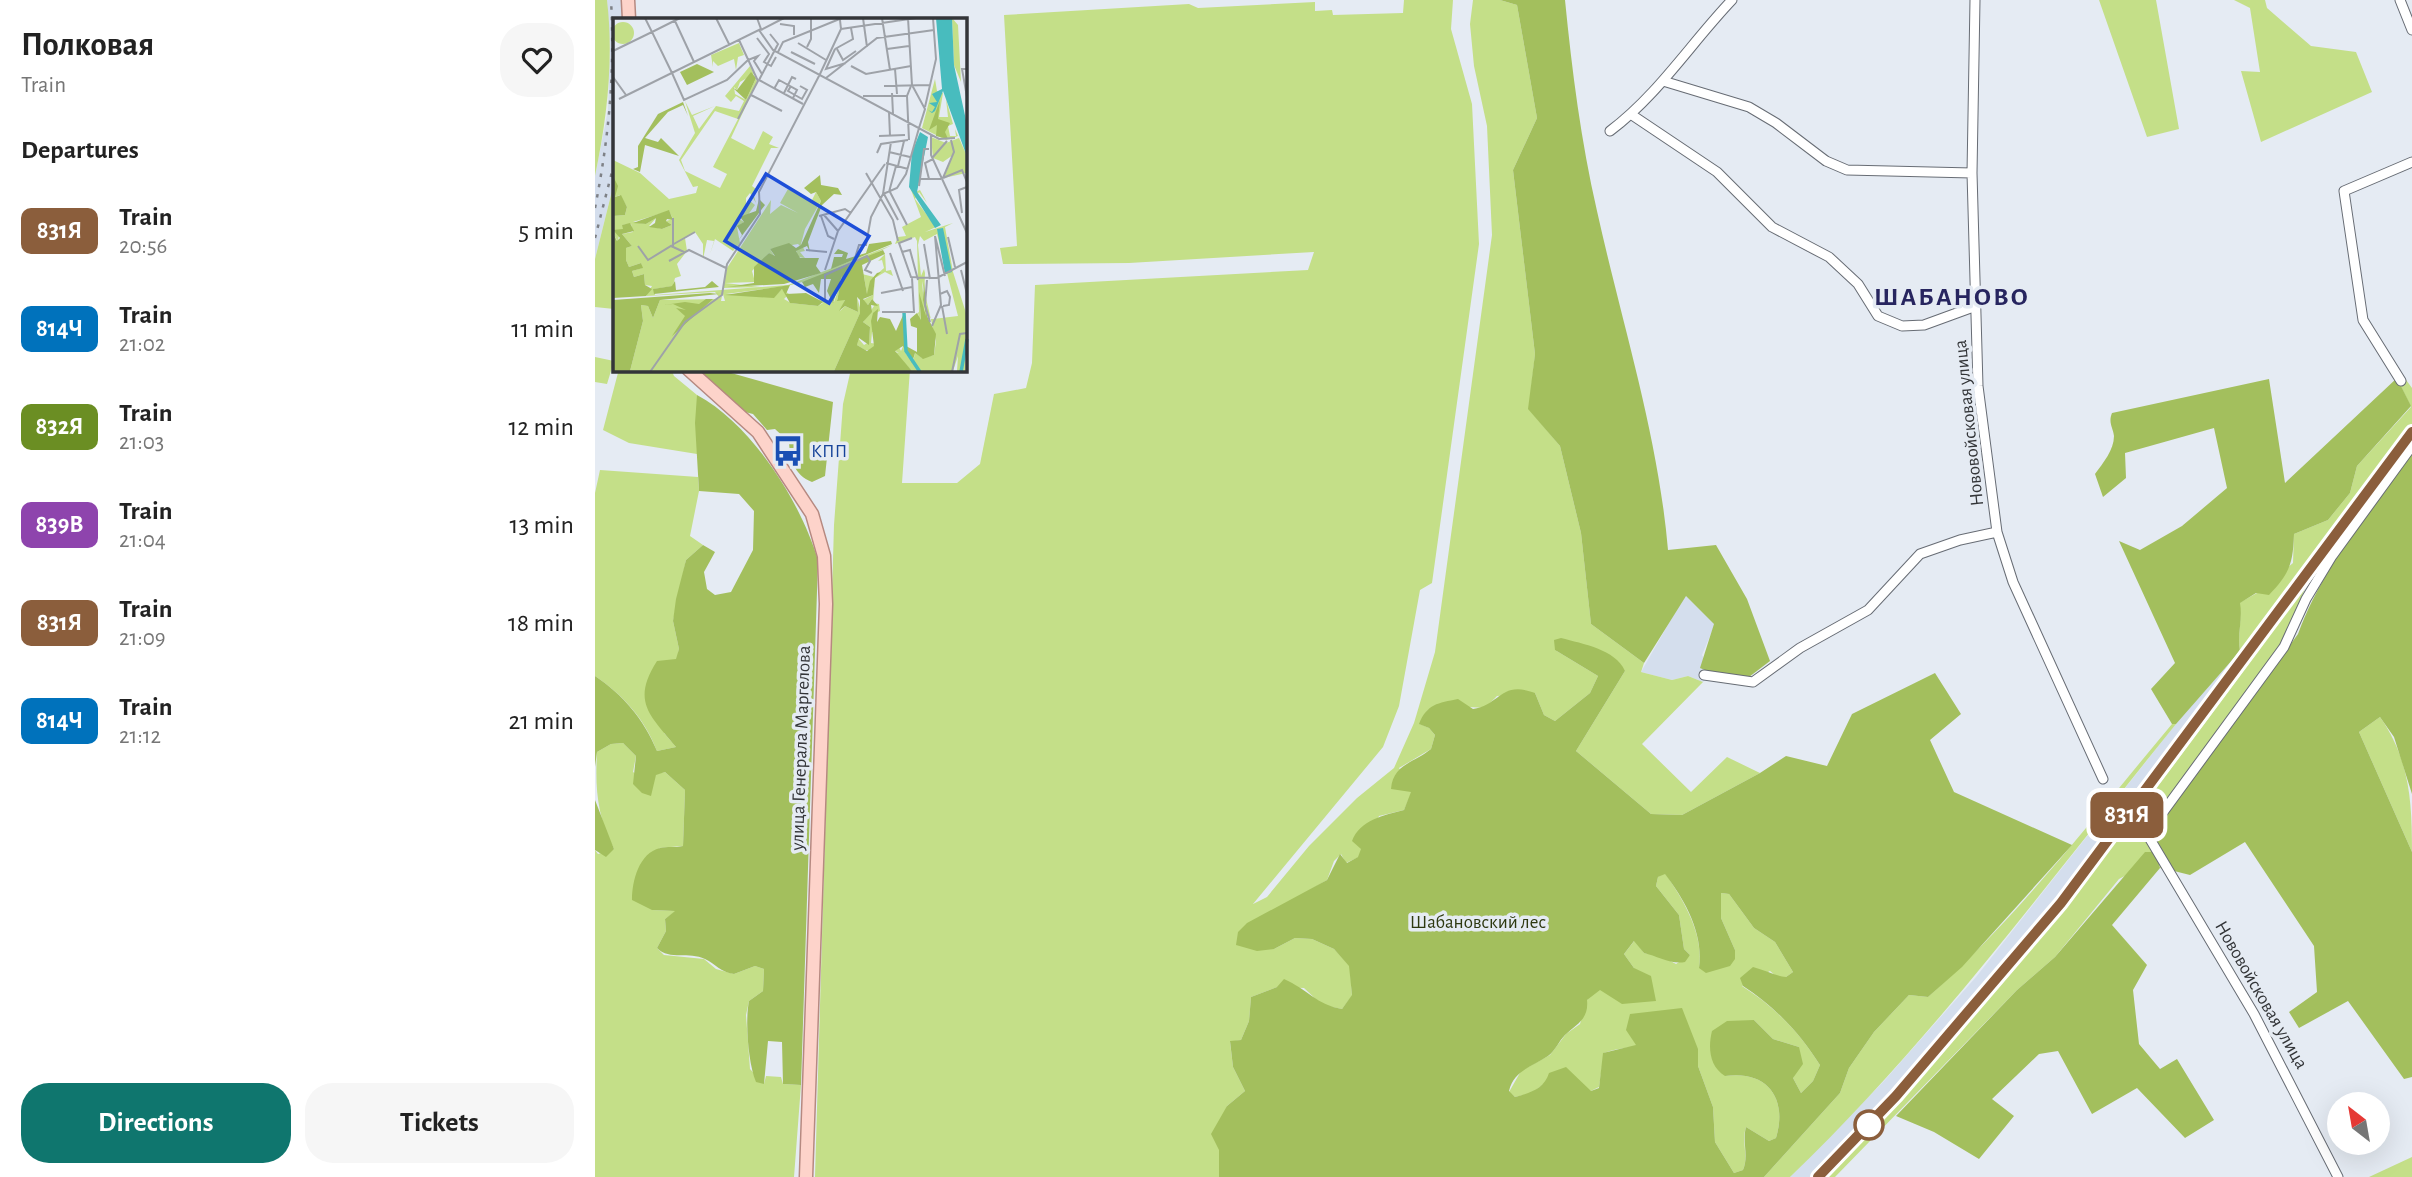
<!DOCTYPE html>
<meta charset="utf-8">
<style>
body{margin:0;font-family:"Alegreya Sans",sans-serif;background:#f6f6f6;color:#222;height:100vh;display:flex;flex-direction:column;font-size:26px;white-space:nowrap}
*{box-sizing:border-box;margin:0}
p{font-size:23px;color:#767676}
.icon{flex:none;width:38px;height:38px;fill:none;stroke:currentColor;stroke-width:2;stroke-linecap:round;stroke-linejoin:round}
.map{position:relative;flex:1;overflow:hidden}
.sheet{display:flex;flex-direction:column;background:#fff;width:595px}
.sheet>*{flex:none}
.badge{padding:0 14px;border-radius:10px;font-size:24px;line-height:46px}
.needle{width:46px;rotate:329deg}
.buttons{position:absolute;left:1732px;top:1092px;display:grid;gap:14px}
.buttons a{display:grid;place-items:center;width:63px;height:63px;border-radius:50%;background:#fff;box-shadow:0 7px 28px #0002;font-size:35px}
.map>.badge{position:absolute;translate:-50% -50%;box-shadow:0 0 0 4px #fff}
h2{padding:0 21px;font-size:26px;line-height:63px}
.round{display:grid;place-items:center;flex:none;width:74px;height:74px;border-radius:28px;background:#f6f6f6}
.overview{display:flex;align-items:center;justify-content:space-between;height:119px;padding:0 21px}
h1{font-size:33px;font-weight:600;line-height:52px}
.button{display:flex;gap:14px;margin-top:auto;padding:14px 21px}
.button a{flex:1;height:80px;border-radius:28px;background:#0f766e;color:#fff;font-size:28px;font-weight:600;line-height:80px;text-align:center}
.button a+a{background:#f6f6f6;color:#222}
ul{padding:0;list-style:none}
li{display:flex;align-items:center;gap:21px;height:98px;padding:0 21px}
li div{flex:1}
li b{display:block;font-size:26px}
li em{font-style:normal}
li .badge{min-width:77px;font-weight:700;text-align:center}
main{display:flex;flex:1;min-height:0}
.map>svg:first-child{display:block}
.built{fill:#d4deed}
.green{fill:#c4df88}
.forest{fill:#a3bf5d;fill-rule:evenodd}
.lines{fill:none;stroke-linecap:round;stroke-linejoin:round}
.minor-casing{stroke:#676c74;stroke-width:11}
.major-casing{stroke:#b68980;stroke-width:15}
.minor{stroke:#fff;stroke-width:9}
.major{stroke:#fdd3ca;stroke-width:12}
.rail{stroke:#7e8186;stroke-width:2.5;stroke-dasharray:3.5 7;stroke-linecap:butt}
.line-casing{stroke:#fff;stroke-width:16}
.line{stroke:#8b5e3c;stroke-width:10}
.stop-dot{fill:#fff;stroke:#8b5e3c;stroke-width:3.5}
.labels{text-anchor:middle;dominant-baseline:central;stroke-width:7;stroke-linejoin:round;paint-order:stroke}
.street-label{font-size:19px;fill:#333538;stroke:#e5ebf3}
.transit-label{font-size:19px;fill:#164399;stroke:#e5ebf3;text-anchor:start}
.park-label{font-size:19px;fill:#2e3910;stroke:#e5ebf3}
.district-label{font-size:26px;font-weight:bold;letter-spacing:2px;fill:#27255f;stroke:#e5ebf3}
.inset-river{fill:none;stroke:#48bcbe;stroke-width:3.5}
.inset-road{fill:none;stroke:#9ea2a8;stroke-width:2}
.view{fill:#1d4ed8;fill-opacity:0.15;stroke:#1d4ed8;stroke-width:3.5}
.inset-edge{fill:none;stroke:#333538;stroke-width:3.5}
</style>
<main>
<section class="sheet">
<div class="overview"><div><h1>Полковая</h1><p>Train</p></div><a class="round"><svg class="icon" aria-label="heart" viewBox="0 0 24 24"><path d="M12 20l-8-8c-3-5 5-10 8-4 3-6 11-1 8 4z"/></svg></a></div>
<h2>Departures</h2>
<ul>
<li><span class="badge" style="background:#8b5e3c;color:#fff">831Я</span><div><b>Train</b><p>20:56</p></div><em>5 min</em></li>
<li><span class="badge" style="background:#0072bc;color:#fff">814Ч</span><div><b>Train</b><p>21:02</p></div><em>11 min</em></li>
<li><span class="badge" style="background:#6b8e23;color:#fff">832Я</span><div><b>Train</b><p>21:03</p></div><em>12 min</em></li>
<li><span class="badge" style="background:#8e44ad;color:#fff">839В</span><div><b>Train</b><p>21:04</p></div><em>13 min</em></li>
<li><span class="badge" style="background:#8b5e3c;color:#fff">831Я</span><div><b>Train</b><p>21:09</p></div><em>18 min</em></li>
<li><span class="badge" style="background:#0072bc;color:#fff">814Ч</span><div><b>Train</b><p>21:12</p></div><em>21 min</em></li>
</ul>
<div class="button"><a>Directions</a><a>Tickets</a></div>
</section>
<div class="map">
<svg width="1817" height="1177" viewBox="0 0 1817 1177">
<rect width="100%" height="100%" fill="#e5ebf3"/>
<path class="built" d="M12 0H30L31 19H19V183L0 259V176L13 110 15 49Z
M1817 425V442L1548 804 1400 992 1229 1177H1195L1289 1081 1381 977 1587 716 1645 651Z
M1090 595 1120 624 1107 655 1117 673 1108 682 1093 676 1077 680 1046 672Z"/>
<path class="green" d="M0 0H12C19 60 12 118 0 176Z
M809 0H858L856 29 877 104 884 244 837 583 825 590 804 706 788 747 658 904 672 897 714 846 762 798 799 768 819 723 840 652 897 235 892 126 879 66 875 24 878 0H905L922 5 942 118 918 170 940 354 934 409 965 446 986 533 996 624 1049 663 1046 672 1077 680 1093 676 1108 682 1047 744 1096 792 1132 757 1165 773 1087 815 1056 814 981 751 1030 671 960 650 1003 676 995 693 960 721 949 715 940 693 902 696 891 707C861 711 837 691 825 724L834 728 840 735 836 749 804 768 817 792 809 810 784 816 764 857 751 863 746 854 739 861 732 880 693 903 679 949 700 938 717 939 739 949 755 966 757 996 747 1009 727 1005 709 988 682 987 656 997 654 1021 646 1040 635 1042 638 1067 650 1091 632 1106 624 1150V1177H220L239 525 248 404 256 369H315L307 483H362L385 464 399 394 431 388 437 363 440 285 713 270 719 252 534 263 408 264 405 248 422 246 409 15 594 4 603 8 720 2V11L737 10 738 15 808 13Z
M1504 0H1561L1584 129 1552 137Z
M1639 0H1670L1672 8 1716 46 1761 52 1777 92 1666 142 1646 71 1665 72 1655 8Z
M19 183V309L0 307V259Z
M0 357 19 361 12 384 0 382Z
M24 369H76L79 376 102 395V454L34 443 8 430Z
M1806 373 1817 388V425L1645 651C1642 633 1648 620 1644 603L1662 593 1698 563 1699 534 1733 520 1755 493 1762 466 1816 407 1802 378Z
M1817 442V453L1724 586 1714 579 1686 646 1553 829 1579 871 1565 868 1564 858 1524 879 1460 957 1422 990 1240 1177H1229C1313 1090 1397 1000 1472 904 1591 753 1702 596 1817 442Z
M5 470 103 477 104 491 95 536 108 545 91 560 78 621 84 649 69 733 81 747 62 751C49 718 29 696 0 676V493Z
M1785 717C1815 760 1817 802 1817 852L1764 732Z
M1577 724H1581C1456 878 1339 1039 1195 1177H1169L1245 1093 1254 1068 1279 1032 1314 995 1333 997C1424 916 1499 817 1577 724Z
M28 743 41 756 38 772 57 784 61 774 70 772 90 790 88 846 64 848 57 910 81 911 70 919 71 931 62 948 69 955 109 959 121 969 139 974 160 966 169 969 168 991 154 1001 151 1015 155 1069 169 1084 171 1076 186 1077 188 1084 206 1085 199 1177H0V850L3 854 19 849C2 816 0 788 2 752L16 744Z
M1070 873C1089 901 1109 934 1104 968L1140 950 1126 918V893L1134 894 1159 928 1180 942 1198 972 1191 977H1182L1175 971 1147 986C1180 1007 1204 1032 1225 1065L1218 1081 1206 1093 1198 1078 1204 1047 1178 1039 1159 1020 1130 1076C1172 1070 1193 1098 1181 1138L1174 1141 1151 1127C1146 1142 1154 1156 1148 1170L1139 1173 1120 1142 1118 1107 1103 1066V1049C1070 1046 1040 1043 1009 1053L1004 1087 996 1091 951 1082 937 1093 920 1097 914 1092 926 1071 955 1055 971 1034 985 1024 992 1000 997 993 1039 968 1029 954 1040 940 1049 953 1066 956 1081 964 1095 955 1089 949 1084 915 1061 886 1063 877Z
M1817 1157V1177H1774Z"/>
<path class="forest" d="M905 0H970C977 71 986 141 1002 211 1027 324 1063 434 1073 550L1121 545 1152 599 1175 661 1154 677 1117 673 1105 668 1119 624 1091 596 1049 663 996 624 986 533 965 446 933 409 940 354 918 170 942 118 922 5Z
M107 369H122L238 402 230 476 217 482C199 475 195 459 194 442L180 429 172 430 158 414 150 412 104 376Z
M1802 378 1816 406 1762 466 1755 493 1733 520 1699 534C1698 563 1695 573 1674 595L1661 593 1645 603C1648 620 1642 633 1645 651L1581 724H1577L1556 689 1580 663 1524 541 1545 550 1587 526 1632 488 1619 428 1530 453 1531 478 1508 497 1500 474C1508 463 1519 450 1519 436 1518 427 1513 423 1517 413L1674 379 1690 483Z
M102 395C156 424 205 500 223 560L206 1085 188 1084 187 1042 173 1041 169 1084 161 1082C153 1063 150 1021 154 1001L168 991 169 969 160 966 139 974C125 972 121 964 110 959 94 951 75 961 62 948L71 931 70 919 80 911 57 910 37 900C37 881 44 853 65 848 72 846 80 848 88 846L90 790 70 772 61 775 56 796 47 793 38 784 41 756 28 743 16 744 2 752 0 767V676C29 696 48 718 62 751L81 747C55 715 36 702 62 661L81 659 84 649 78 621 81 599 91 560 108 545 120 552 109 572 112 589 120 595 136 592 158 550 159 511 144 494 104 491 100 423Z
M1817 453V794L1799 737 1785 717 1764 732 1817 852V1077L1809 1079 1753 1001 1704 1028 1694 1012 1722 992 1719 946 1650 842 1595 875 1579 871 1558 834 1703 634C1728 566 1775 511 1817 453Z
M966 638C988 644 1020 649 1030 671L981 751 1056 814 1087 815 1165 773 1191 756 1232 766 1257 714 1340 673 1366 714 1335 740 1359 792 1477 845 1367 967 1333 997 1314 995 1279 1032 1254 1068 1245 1093 1169 1177H624V1150L616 1134 632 1106 650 1091 638 1067 635 1041 646 1040 654 1021 656 997 682 987 689 979C712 989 722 1005 747 1009L757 995 754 966 739 949 717 939 700 938 679 949 662 951 641 945 643 932 652 923 732 880 745 854 752 863 763 857 766 849 757 841C765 820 789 815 809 810L816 792 796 789C798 764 819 763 836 749L840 735 834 728 824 724C832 704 843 703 863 699L878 709C906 705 905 680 940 693L949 715 960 721 995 693 1003 676 960 650 959 640ZM1070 874C1090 900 1109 934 1104 968L1111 973 1135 966 1140 959V950L1126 918V893L1134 894 1159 928 1180 942 1198 972 1191 977C1180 976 1170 970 1158 967L1145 978 1148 986C1180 1007 1204 1032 1225 1065L1218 1081 1206 1093 1198 1078 1208 1064 1204 1047 1178 1039 1159 1020 1132 1021 1117 1031C1113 1047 1114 1066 1130 1076 1172 1070 1193 1098 1181 1138L1174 1141 1151 1127C1147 1142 1154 1156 1148 1170L1139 1173 1120 1142 1118 1107 1103 1066V1049L1087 1008 1035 1014 1031 1030 1041 1045 1008 1053 1004 1088 996 1091 971 1067 954 1073C949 1089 935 1093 920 1097L914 1091C919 1070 937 1067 953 1056 960 1051 964 1041 970 1035 982 1024 994 1019 992 1000L1005 990 1027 1004 1061 1001 1056 976 1039 968 1029 954 1039 941 1049 953C1062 956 1077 965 1090 962L1095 955 1089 949 1084 915 1061 886 1063 877Z
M0 800 19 849 11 857 0 850Z
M1550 852H1561L1565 868 1517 925 1552 965 1538 990 1544 1044 1565 1069 1582 1059 1619 1120 1590 1138 1542 1088 1497 1114 1463 1051 1444 1054 1397 1099 1419 1116 1384 1159 1339 1132 1301 1116 1422 990 1460 957Z"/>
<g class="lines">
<defs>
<path id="minor" d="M1380 0 1377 173 1383 386 1402 532 1418 582 1508 779
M1805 0 1817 30
M1068 81 1154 107 1181 123 1231 161 1252 170 1377 173
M1037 115 1122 172 1177 227 1234 257 1263 284 1283 316 1307 326 1329 325 1381 306
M1015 131C1063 95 1096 43 1137 0
M1806 381 1768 320 1749 191 1817 162
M1109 675 1158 682 1205 648 1273 610 1325 554 1365 540 1402 532
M1743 1177 1659 1014 1552 834 1689 647 1711 599 1737 556 1817 446"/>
<path id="major" d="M33 0 34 19
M93 369 163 432 217 514 229 556 231 604 211 1177"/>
</defs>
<use href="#minor" class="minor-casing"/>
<use href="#major" class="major-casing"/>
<use href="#minor" class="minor"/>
<use href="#major" class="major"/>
<path class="rail" d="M0 208C14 136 20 74 16 0
M0 238 19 164
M1223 1177 1301 1096 1466 903 1817 432"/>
</g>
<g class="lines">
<defs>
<path id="line" d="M1223 1177 1301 1096 1466 903 1817 432"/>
</defs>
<use href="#line" class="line-casing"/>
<use href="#line" class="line"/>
</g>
<defs>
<symbol id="bus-bare" viewBox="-9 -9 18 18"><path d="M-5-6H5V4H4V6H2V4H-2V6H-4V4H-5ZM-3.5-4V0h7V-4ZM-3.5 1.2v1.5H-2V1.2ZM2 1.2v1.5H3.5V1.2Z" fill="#1a4fb4" stroke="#e5ebf3" stroke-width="2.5" paint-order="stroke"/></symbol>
</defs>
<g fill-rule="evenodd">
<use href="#bus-bare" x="171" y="429" width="44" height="44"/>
</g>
<circle class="stop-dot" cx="1274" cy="1125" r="14"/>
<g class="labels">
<g class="street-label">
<text transform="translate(1374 423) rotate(-96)">Нововойсковая улица</text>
<text transform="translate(206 748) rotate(-88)">улица Генерала Маргелова</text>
<text transform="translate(1666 995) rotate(60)">Нововойсковая улица</text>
</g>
<g class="transit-label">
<text x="216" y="451">КПП</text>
</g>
<g class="park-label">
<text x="883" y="922">Шабановский лес</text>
</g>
<g class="district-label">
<text x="1357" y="297">ШАБАНОВО</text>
</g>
</g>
<g transform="translate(18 18)">
<rect width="354" height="354" fill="#e5ebf3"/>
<path d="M339 0 345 7 348 64 341 47ZM-1 15a11 11 0 1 1 22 0a11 11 0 1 1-22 0ZM126 25 131 37 125 39 123 52 121 41 105 48 100 43V49L98 37ZM137 48 141 56 127 64 124 72 121 69 122 76 133 82 143 60 144 64 118 120 141 132 150 113 160 119 156 126 166 130H158L139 168 143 171 151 163 140 175 143 185 137 175 133 180V187L137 183 142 187 132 201 129 195 125 200 131 204 124 209 127 225 120 233 102 221 97 236 101 223 94 222 90 241V226L82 214 72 220 74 233 64 246 68 258 62 260 60 268 41 271 42 277 175 267 279 227 213 260 212 258 174 268 113 276 161 279 169 271 176 276 171 281 178 285 205 288 210 285 206 282 221 284 230 258 224 282H232L227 293 232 288 245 294 244 279 248 293 221 353H17L30 303 28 287 35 288 40 300 47 282 105 281 109 278 108 283H112L110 276 106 279 102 274 33 278 39 268 32 267 31 256 21 259 19 253 29 250 28 245 16 249 13 242V230L19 228 9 216 20 214 18 206 9 207 15 212H0L6 217 5 224 0 215V198L12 197 14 189 7 177 2 179 0 142 27 155 56 181 83 175 85 168 80 169 66 142 82 115 72 83 79 97 102 88 80 98 86 111 103 88 126 93 131 83 123 78 118 84 112 78ZM102 93 125 101 100 149 114 156 107 170 72 153 68 142ZM56 193 60 201 53 203 59 207 49 211 36 208 44 199 33 206 20 204ZM322 61 324 73 330 75 326 99H335L333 81 340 106 335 108 337 118H343L342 111 345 118 333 122 309 110ZM318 119 333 125 346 120 353 136V155L331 160 340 137 330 144 320 140ZM297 169 299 170 300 175 307 172 314 185 306 174 302 181 323 209 312 214 340 205 332 209 340 254 353 295 352 353H344L345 338 340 353H299L281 334 286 335 270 327 257 331 271 330 274 343 267 340 265 346 259 340 264 333 252 332 244 327 245 320 251 327 256 324 257 309 250 304 261 288 259 285V281L255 287 250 282 260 277 262 260 254 277 251 258 250 276 245 272 246 262 249 256 261 259 271 250 269 242 265 243 272 236 273 253 278 252 280 258 272 254 262 260 260 285 266 286 267 293 260 296 263 314H259L258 325 271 327 278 331 277 322 281 320 279 331 285 327 288 333 291 326 293 336 300 344 302 335 309 340 321 337 323 323 309 263 312 299 307 281 308 311 305 295 303 299 297 301 306 294 304 223 302 219 282 226 285 219 293 218 289 209 308 199ZM324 216 345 298 320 301 315 299 311 283 312 255 311 251 308 258 305 227 307 218 311 223ZM175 171 198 184 203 174 208 183 192 211 188 226 192 233 187 234 192 240 185 239 183 232 188 229 185 226 157 231 162 239 156 235 139 253 142 264 112 265 147 269 110 270 114 250 158 182 157 196 168 187 185 195 167 185Z" fill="#c4df88" fill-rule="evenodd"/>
<path d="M84 46 101 54 74 67 67 54ZM138 54 143 60 133 82 120 70 124 72ZM327 82 325 101 337 105 332 114 335 121 323 118 324 107 316 112ZM70 84 75 98 70 87 55 94 32 120 45 124 48 120 66 138 32 127 27 154 20 151 25 149V128L45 96ZM207 157 208 167 225 170 229 177 221 176 209 187 195 224 197 234 194 228 183 233 187 240H206L203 248 208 255 171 266 114 269 141 265V249L156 235 162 238 157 231 176 225 183 230 188 227 208 183 203 174 198 176 191 170ZM0 158 5 168 2 179 8 177 14 189 12 197 0 198ZM146 181 152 187 125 223 129 217 124 208 131 204 127 199 124 205 126 199 143 193ZM56 192 60 202 54 201 53 203 59 207 49 211 36 209 42 205 43 200 33 206 20 205ZM17 205 21 213 9 216 19 228 13 230V242L16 249 28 245 30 250 19 253 21 259 31 256 32 267 39 271 33 278 0 280V215L4 223 7 220 0 212 10 211 9 207ZM278 223 279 226 218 251 221 239H229L230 236H221L225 231 235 235 233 241 253 235 256 226ZM270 232 272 236 249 247 254 276 257 263 264 255 268 254 262 260 260 277 250 281 255 287 259 281 265 288 258 287 259 294 250 304 257 309 256 327 246 320 244 327 254 333 261 328 258 303 260 295 265 291 264 304 267 299 277 301 283 313 291 295 293 328 304 334V310L298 308 297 301 304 295 308 302 306 274 313 298 310 282 311 264 314 298 323 316 321 337 310 341 302 335 299 345 290 328 282 333 299 353H221L247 295V282L244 279 245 294 232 288 226 293 232 282 224 283 229 258 220 285 214 273 218 261H208L206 275 200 266 192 269 189 264ZM62 263 63 272 92 269 99 263 106 269 41 276 40 271 59 268ZM177 267 173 276 193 275 210 284 205 288 177 285 169 271 161 280 112 277ZM97 275 106 276 47 282 40 300 35 288 28 287 30 303 17 353H0V282ZM93 281H100L59 318 72 298 63 290 73 292 60 286 51 287 72 284 86 286Z" fill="#a3bf5d"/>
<path d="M323 0H339L341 47 353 102V136L330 73 322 93 319 95 315 92 319 94 322 89 316 85 324 84 319 76 329 71ZM307 114 315 119 304 174 328 207 322 210 296 169 299 134ZM330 210 339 254 332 256 324 211Z" fill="#48bcbe"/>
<path class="inset-river" d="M291 294 293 333 307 354M348 354 354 321"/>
<path class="inset-road" d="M103 0 116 26M250 0 254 29M269 0 277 52M295 0 299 67 312 91 306 110M62 3 81 44M167 6 181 8V17M228 11 303 0M146 12 160 32 326 121 342 120M148 12 171 0M144 20 156 36 151 44 158 48 163 39M185 25 213 42M194 29 198 21V0M222 31 213 51 233 45M222 31 240 21 238 10M224 31 230 42 243 33M274 31 296 28M0 33 39 14 32 0M165 34 170 24 229 0M178 34 202 46M135 42 145 38 141 43 149 56M238 48 253 56 298 48M282 51 284 76M354 51H349L354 79M59 55 71 82 114 62 135 42M59 55 39 14 67 0M207 56 228 11 227 2M0 59 13 77M213 60 264 20 321 12M146 62 165 26 157 16M146 62 190 86M178 68 175 73 189 81 194 72 187 68M271 68 317 67M161 71 166 62 184 72 180 80M171 75 179 59 183 61M279 75 280 96M138 77 169 93M250 78H294M6 81 148 11 144 0M312 89 323 41 320 0M276 94 277 118M125 101 145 63 126 22M318 117V137L354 215M266 118 292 117M296 122 294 78 298 68M276 134 297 139M264 135 268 126 295 122M320 139 334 123M273 145 295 151M285 148 291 123M253 155 280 202 285 223M330 160 341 134 338 122M330 160 349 152 354 164M306 161H328M316 161 312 145 320 141M306 168 311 131H316M276 174 283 148M277 174 294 207M270 176 284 170 293 156 306 110M271 176 285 202M349 195 346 172 354 169M211 197 225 213M206 198 232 191 238 195M208 198 215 218 221 221M60 200V228M322 218 332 258M335 219 342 249M299 220 286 225 298 259 324 260 354 244M311 226 317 261M59 227 82 214M25 228 35 242 58 228 71 234M193 232 214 234M289 234 297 232 305 262M277 235 290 273M242 240 246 227H253L258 199 270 176 278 124M56 243 76 232 113 250M212 252 225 213 272 146M348 252 354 276M314 262 312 287 317 304M268 275 299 269M327 276 334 273 337 279 336 287 330 288M212 283V257L254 238 257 243 252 252 259 255M329 288 334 316M269 294H301L299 260M319 308 328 287 322 218M37 354 72 304 109 277 114 246 147 196 146 174 207 56M339 354 347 316 354 315"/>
<path class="view" d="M153 156 256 218 216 285 112 223Z"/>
<rect width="354" height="354" class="inset-edge"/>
</g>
</svg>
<div class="buttons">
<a><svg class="needle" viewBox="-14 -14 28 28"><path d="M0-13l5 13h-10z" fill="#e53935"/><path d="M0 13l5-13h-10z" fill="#767676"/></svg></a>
</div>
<b class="badge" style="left:1532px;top:815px;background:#8b5e3c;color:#fff">831Я</b>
</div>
</main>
